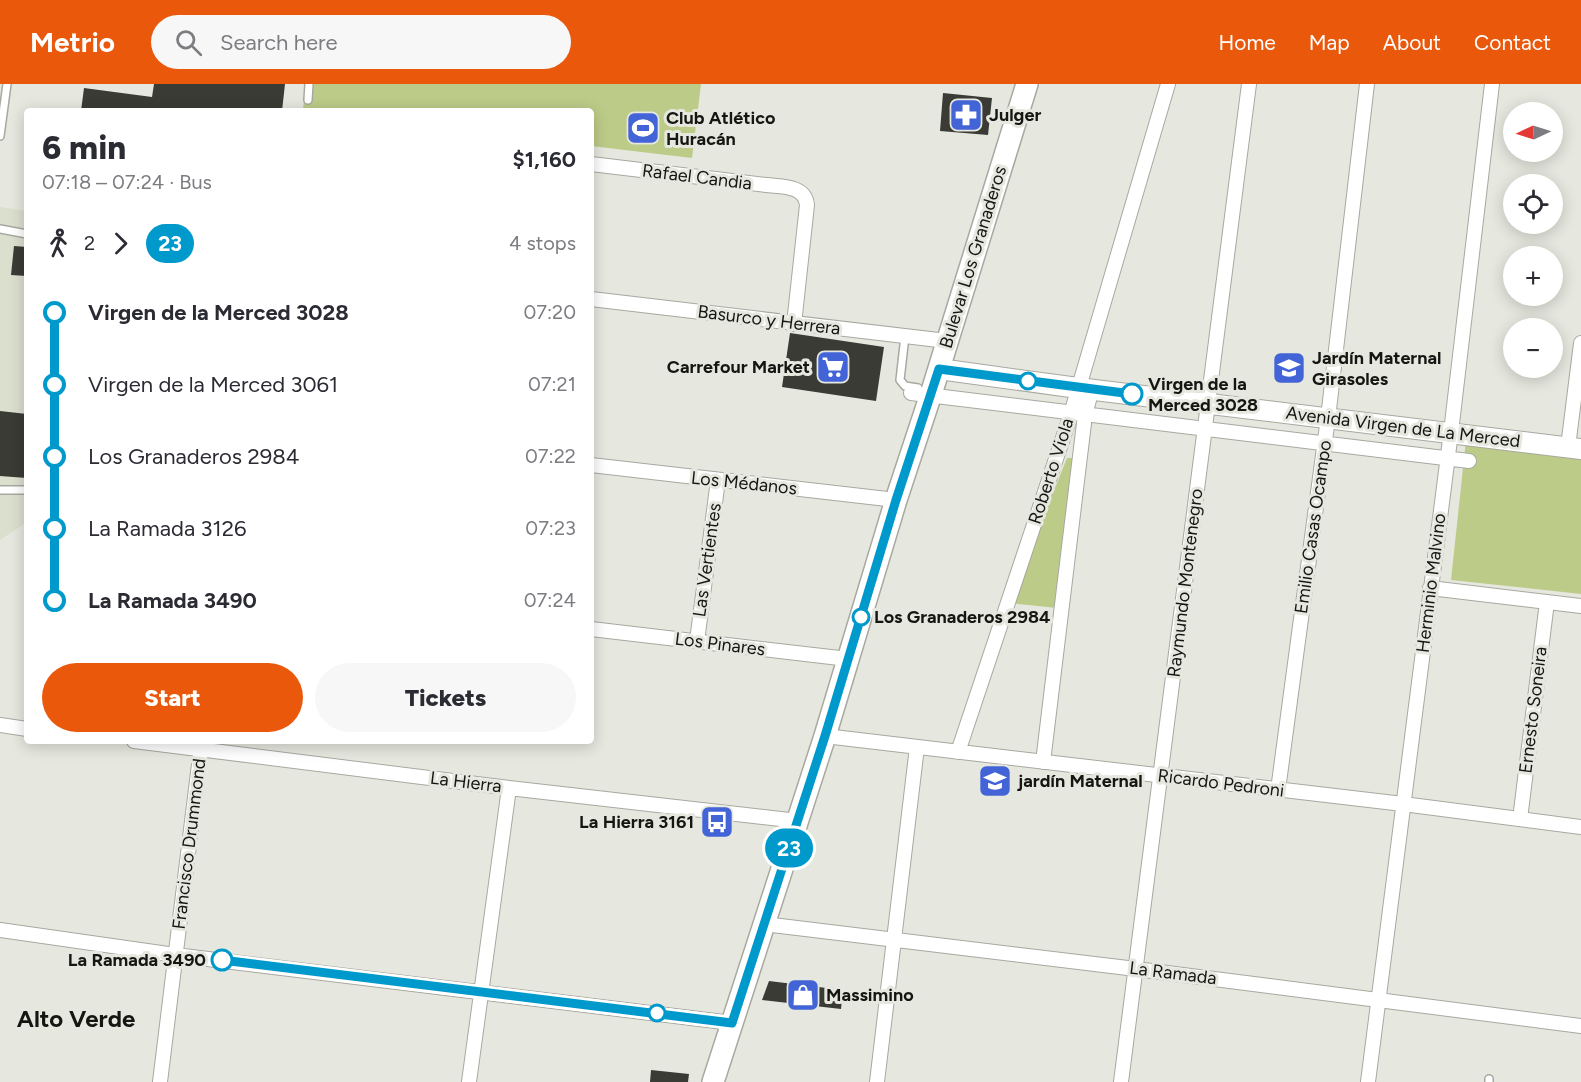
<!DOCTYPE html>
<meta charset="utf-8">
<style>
body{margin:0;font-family:Figtree,sans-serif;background:#f7f7f7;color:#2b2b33;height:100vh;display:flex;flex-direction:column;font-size:22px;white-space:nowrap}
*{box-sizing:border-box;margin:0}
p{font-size:20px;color:#7c7c81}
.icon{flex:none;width:33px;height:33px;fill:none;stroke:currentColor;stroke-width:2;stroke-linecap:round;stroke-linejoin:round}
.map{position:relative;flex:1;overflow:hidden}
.sheet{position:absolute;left:24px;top:24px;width:570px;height:636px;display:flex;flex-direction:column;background:#fff;border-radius:6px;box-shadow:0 3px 15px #0003}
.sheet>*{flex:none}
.badge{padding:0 12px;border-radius:20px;font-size:21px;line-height:39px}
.needle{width:39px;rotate:266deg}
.controls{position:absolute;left:1503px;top:18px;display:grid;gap:12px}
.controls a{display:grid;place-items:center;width:60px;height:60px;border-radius:50%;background:#fff;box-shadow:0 3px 15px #0003;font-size:30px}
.map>.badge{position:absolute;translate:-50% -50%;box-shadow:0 0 0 3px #fff}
.legs{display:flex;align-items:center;gap:9px;height:66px;padding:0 18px;font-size:20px}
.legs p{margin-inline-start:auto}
.headline{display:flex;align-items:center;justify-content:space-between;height:102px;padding:0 18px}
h1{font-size:33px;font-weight:800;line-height:45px}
.primary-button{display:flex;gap:12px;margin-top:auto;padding:12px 18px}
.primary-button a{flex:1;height:69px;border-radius:36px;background:#ea580c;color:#fff;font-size:24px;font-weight:800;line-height:69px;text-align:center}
.primary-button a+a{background:#f7f7f7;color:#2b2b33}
ul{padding:0 18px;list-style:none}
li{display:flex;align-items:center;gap:21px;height:72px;font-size:22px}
li i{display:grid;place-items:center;width:9px;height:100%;margin:0 8px;background:currentColor}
li i::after{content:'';width:15px;height:15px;margin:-8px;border:4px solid;border-radius:50%;background:#fff}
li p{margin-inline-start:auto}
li:first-child i{background:linear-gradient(#0000 50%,currentColor 0)}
li:last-child i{background:linear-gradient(currentColor 50%,#0000 0)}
header{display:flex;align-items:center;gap:36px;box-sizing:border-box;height:84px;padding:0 30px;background:#ea580c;color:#fff}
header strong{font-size:28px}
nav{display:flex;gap:33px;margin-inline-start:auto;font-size:21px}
.search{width:420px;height:54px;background:#f7f7f7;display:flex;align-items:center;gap:15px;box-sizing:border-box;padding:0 21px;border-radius:33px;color:#7c7c81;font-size:22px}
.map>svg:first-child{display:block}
.built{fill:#dbdfce}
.green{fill:#bdcb88}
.building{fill:#3a3b34}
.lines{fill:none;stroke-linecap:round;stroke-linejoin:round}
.lane-casing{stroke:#a7a9a0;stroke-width:10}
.street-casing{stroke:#a7a9a0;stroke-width:16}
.secondary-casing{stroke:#a7a9a0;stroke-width:22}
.primary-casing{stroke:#a7a9a0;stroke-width:24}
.lane{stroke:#fff;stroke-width:7}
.street{stroke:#fff;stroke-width:14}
.secondary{stroke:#fff;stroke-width:20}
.primary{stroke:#fff;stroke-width:21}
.line-1-casing{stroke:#fff;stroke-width:14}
.line-1{stroke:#0099cb;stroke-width:9}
.stop-1-dot{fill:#fff;stroke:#0099cb;stroke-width:3}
.labels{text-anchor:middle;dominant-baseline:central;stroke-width:6;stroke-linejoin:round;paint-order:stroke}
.poi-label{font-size:18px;font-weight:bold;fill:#151512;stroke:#e6e8df;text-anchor:start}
.street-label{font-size:18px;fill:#151512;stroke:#e6e8df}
.stop-label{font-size:18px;font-weight:bold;fill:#151512;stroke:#e6e8df;text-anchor:start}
.district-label{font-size:24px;font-weight:bold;fill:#151512;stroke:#e6e8df}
</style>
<header>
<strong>Metrio</strong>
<div class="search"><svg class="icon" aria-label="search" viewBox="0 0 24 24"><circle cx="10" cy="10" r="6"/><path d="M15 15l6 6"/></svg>Search here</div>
<nav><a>Home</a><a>Map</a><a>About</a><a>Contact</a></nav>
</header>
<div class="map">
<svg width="1581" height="998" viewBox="0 0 1581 998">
<rect width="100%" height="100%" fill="#e6e8df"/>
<path class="built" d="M0 123 27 127V438L0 456Z"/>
<path class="green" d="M306 0H701L692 74 591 62V27H318L303 25Z
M1466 356 1581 369V510L1451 496Z
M1067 374H1073L1077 378 1057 524 1009 519Z"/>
<path class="building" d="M154 0H285L282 27H81L84 4 152 13Z
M943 9 992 14 988 51 940 47Z
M14 162 27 163V192L11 191Z
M790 249 884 263 876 317 782 303Z
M0 327 27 330V394L0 392Z
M769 897 843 906 841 925 762 916Z
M651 986 689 990 688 998H650Z"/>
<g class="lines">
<defs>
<path id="lane" d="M308 16 309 0
M0 52 7 0
M0 145 27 150
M905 252 900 296 905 302 918 304
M0 406H27
M1489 998V995"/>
<path id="street" d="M591 80 766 101C782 103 805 101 807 121L794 240
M591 215 947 257
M911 309 1469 377
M1568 363 1581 259
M591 381 896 416
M1430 504 1581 522
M591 545 848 575
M697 557 718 396
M0 641 27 645
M825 652 1403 720 1581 743
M134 657 509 704 798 737
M958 668 1071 330 1168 0
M1043 678 1085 331 1092 305
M1278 706 1328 334 1367 0
M1520 735 1547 518
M764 840 1136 885 1581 942
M0 846 175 871 732 939
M160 998 201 664
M469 998 509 704
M877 998 917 663
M1121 998 1249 0
M1368 998 1451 348 1492 0"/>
<path id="secondary" d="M939 285 1078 304 1581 365"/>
<path id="primary" d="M713 998 825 652 896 416 932 307 1027 0"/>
</defs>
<use href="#lane" class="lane-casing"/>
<use href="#street" class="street-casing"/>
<use href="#secondary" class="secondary-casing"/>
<use href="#primary" class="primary-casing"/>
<use href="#lane" class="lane"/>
<use href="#street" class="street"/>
<use href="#secondary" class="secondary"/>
<use href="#primary" class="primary"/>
</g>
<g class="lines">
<defs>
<path id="line-1" d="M222 876 732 939 825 652 896 416 939 285 1132 310"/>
</defs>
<use href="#line-1" class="line-1-casing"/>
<use href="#line-1" class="line-1"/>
</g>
<defs>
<symbol id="pharmacy-square" viewBox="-11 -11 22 22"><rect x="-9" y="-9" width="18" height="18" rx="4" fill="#4364d7" stroke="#e6e8df"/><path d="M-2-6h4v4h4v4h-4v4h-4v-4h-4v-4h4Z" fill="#fff"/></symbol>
<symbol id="stadium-square" viewBox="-11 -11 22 22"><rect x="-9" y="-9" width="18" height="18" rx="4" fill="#4364d7" stroke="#e6e8df"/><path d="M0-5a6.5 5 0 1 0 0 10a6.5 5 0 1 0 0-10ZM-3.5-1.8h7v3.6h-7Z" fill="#fff"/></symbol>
<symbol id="supermarket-square" viewBox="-11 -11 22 22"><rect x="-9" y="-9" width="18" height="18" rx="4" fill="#4364d7" stroke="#e6e8df"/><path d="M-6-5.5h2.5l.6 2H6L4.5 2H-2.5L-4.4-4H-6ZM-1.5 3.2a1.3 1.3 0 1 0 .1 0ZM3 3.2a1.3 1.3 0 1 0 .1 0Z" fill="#fff"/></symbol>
<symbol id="school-square" viewBox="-11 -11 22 22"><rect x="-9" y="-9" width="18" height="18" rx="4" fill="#4364d7" stroke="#e6e8df"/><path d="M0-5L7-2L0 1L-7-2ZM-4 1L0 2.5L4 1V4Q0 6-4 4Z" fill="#fff"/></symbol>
<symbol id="bus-square" viewBox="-11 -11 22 22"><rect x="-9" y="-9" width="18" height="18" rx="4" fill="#4364d7" stroke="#e6e8df"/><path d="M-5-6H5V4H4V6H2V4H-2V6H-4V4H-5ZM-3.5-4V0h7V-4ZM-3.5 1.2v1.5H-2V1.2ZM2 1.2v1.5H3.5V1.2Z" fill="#fff"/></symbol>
<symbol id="shop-square" viewBox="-11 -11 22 22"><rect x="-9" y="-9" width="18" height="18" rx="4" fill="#4364d7" stroke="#e6e8df"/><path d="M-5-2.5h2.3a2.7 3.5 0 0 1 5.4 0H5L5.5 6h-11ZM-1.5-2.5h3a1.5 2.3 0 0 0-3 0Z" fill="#fff"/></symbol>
</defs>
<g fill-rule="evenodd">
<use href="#pharmacy-square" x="947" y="12" width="38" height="38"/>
<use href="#stadium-square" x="624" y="25" width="38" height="38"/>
<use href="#supermarket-square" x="814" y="264" width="38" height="38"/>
<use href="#school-square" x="1270" y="265" width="38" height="38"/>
<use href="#school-square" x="976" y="678" width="38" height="38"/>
<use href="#bus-square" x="698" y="719" width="38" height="38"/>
<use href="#shop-square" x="784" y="892" width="38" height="38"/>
</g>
<g class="stop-1-dot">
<circle cx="1028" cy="297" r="8"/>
<circle cx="1132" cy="310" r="10"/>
<circle cx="861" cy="533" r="8"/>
<circle cx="222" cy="876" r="10"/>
<circle cx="657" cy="929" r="8"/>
</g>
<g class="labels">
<g class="poi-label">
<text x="989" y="31">Julger</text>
<text x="666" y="34">Club Atlético<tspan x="666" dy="21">Huracán</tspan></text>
<text x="1312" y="274">Jardín Maternal<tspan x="1312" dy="21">Girasoles</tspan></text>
<text x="810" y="283" text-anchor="end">Carrefour Market</text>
<text x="1018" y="697">jardín Maternal</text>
<text x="694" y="738" text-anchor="end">La Hierra 3161</text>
<text x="826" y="911">Massimino</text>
</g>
<g class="street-label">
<text transform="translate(697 93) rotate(7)">Rafael Candia</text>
<text transform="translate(973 173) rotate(-73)">Bulevar Los Granaderos</text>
<text transform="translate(769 236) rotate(7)">Basurco y Herrera</text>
<text transform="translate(1403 343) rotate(7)">Avenida Virgen de La Merced</text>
<text transform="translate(1051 387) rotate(-72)">Roberto Viola</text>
<text transform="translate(744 399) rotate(6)">Los Médanos</text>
<text transform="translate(1313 443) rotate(-82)">Emilio Casas Ocampo</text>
<text transform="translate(707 476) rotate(-82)">Las Vertientes</text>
<text transform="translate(1185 499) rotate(-83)">Raymundo Montenegro</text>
<text transform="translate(1431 499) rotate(-83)">Herminio Malvino</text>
<text transform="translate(720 560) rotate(7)">Los Pinares</text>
<text transform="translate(1533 626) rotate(-83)">Ernesto Soneira</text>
<text transform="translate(466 698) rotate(7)">La Hierra</text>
<text transform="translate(1221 699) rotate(7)">Ricardo Pedroni</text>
<text transform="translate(189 760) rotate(-83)">Francisco Drummond</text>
<text transform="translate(1173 889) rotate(7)">La Ramada</text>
</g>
<g class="stop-label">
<text x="1148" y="300">Virgen de la<tspan x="1148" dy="21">Merced 3028</tspan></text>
<text x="874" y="533">Los Granaderos 2984</text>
<text x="206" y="876" text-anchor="end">La Ramada 3490</text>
</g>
<g class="district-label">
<text x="76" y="934">Alto Verde</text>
</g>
</g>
</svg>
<div class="controls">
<a><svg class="needle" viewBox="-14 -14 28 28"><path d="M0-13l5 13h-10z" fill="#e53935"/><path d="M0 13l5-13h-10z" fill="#7c7c81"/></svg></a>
<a><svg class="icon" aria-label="locate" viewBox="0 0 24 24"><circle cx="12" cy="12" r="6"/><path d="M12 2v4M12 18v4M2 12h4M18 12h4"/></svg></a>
<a>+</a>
<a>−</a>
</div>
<b class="badge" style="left:789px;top:764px;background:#0099cb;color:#fff">23</b>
<section class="sheet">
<div class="headline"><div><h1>6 min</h1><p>07:18 – 07:24 · Bus</p></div><b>$1,160</b></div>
<div class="legs"><svg class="icon" aria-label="walk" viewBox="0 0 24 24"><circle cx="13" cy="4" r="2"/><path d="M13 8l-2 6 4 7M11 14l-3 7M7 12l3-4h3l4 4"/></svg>2<svg class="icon" aria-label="forward" viewBox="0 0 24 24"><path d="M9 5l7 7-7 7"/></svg><b class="badge" style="background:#0099cb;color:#fff">23</b><p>4 stops</p></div>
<ul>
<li><i style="color:#0099cb"></i><b>Virgen de la Merced 3028</b><p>07:20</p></li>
<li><i style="color:#0099cb"></i><span>Virgen de la Merced 3061</span><p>07:21</p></li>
<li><i style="color:#0099cb"></i><span>Los Granaderos 2984</span><p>07:22</p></li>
<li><i style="color:#0099cb"></i><span>La Ramada 3126</span><p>07:23</p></li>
<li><i style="color:#0099cb"></i><b>La Ramada 3490</b><p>07:24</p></li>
</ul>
<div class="primary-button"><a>Start</a><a>Tickets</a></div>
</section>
</div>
